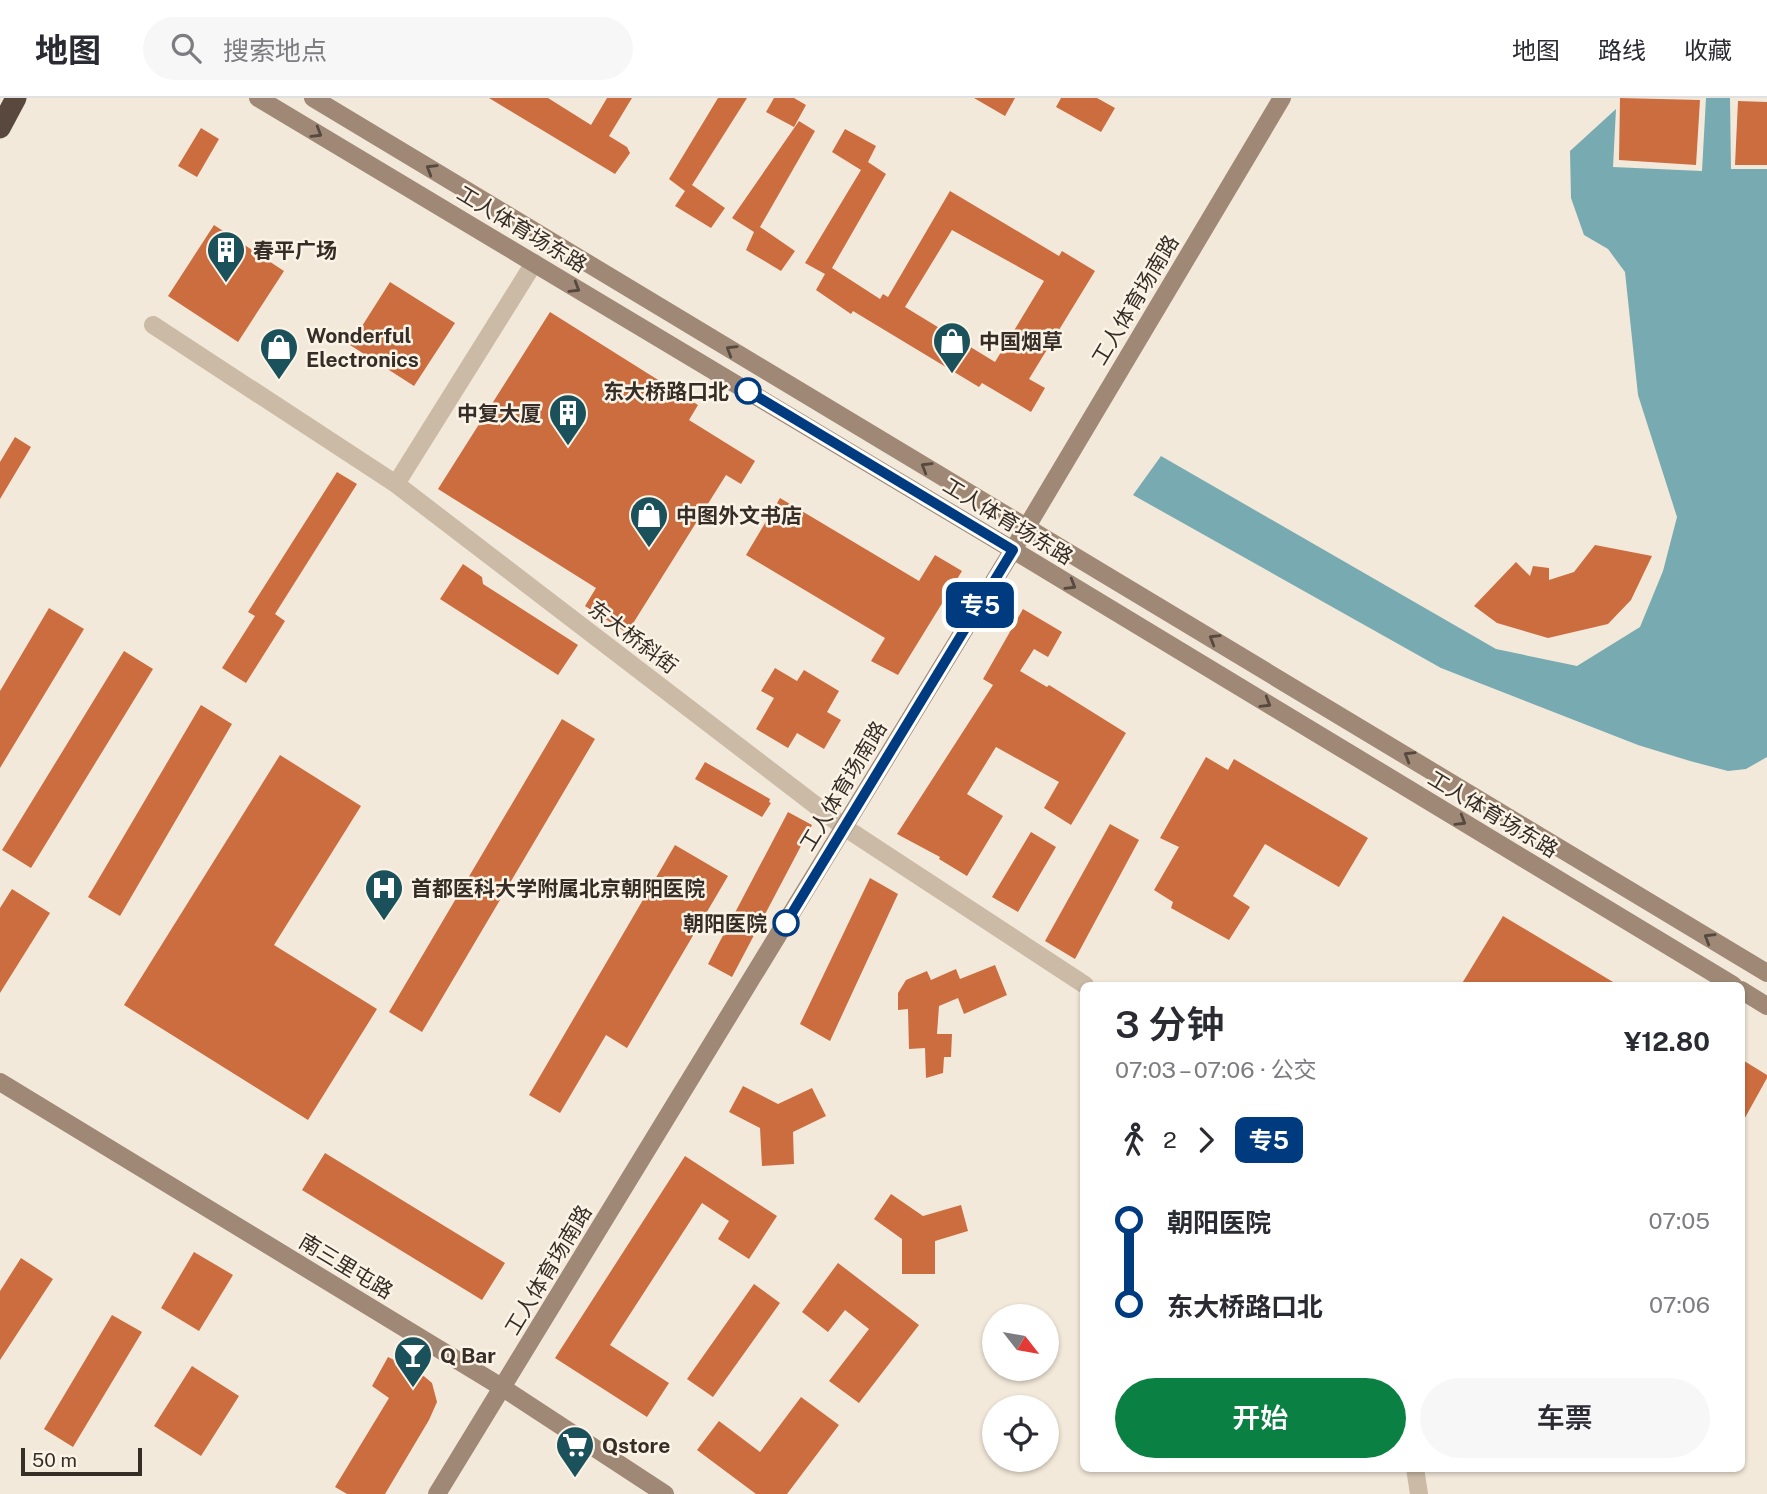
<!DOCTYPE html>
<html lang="zh">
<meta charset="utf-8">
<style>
body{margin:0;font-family:"Public Sans","Noto Sans SC",sans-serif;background:#f7f7f7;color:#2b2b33;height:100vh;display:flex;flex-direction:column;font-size:26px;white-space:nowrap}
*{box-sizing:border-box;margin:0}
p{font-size:23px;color:#7c7c81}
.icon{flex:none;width:38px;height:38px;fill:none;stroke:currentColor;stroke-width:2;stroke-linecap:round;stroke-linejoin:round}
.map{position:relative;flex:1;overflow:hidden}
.panel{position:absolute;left:1080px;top:884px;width:665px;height:490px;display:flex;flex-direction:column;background:#fff;border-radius:10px;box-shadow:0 2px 5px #0004}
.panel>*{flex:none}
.badge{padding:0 14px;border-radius:10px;font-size:24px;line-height:46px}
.needle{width:46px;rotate:121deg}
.fabs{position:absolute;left:982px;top:1206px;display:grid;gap:14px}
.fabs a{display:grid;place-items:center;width:77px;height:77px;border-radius:50%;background:#fff;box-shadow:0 2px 5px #0004;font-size:35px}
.scale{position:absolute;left:21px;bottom:18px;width:121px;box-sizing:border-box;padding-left:7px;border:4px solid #372d27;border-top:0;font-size:19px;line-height:24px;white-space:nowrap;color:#372d27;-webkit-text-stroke:5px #faf3e6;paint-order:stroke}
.map>.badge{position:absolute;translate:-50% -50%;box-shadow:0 0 0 4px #fff}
.legs{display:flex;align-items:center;gap:10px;height:77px;padding:0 35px;font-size:23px}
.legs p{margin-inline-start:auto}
.summary{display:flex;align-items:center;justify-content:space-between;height:119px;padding:0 35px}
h1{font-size:38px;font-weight:600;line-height:52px}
.button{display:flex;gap:14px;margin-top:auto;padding:14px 35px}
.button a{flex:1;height:80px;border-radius:42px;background:#0b8043;color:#fff;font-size:28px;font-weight:600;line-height:80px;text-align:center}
.button a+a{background:#f7f7f7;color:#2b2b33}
ul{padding:0 35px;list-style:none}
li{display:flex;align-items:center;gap:24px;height:84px;font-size:26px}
li i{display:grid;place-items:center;width:10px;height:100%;margin:0 9px;background:currentColor}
li i::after{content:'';width:18px;height:18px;margin:-9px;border:5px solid;border-radius:50%;background:#fff}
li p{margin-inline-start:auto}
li:first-child i{background:linear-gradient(#0000 50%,currentColor 0)}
li:last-child i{background:linear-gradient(currentColor 50%,#0000 0)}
header{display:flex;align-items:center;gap:42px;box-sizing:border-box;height:98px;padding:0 35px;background:#fff;border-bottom:2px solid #e1e1e2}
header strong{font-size:33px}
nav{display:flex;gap:38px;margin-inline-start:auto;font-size:24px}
.search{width:490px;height:63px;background:#f7f7f7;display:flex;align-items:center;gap:18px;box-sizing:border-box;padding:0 24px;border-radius:38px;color:#7c7c81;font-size:26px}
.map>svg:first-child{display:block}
.water{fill:#77aab1}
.building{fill:#cc6d3f;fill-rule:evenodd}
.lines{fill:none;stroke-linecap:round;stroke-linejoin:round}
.street{stroke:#cbbaa5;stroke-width:18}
.secondary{stroke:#9f8976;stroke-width:18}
.highway{stroke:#58483d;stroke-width:21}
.oneway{stroke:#56493f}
.line-1-casing{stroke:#fff;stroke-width:16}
.line-1{stroke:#003b80;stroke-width:10}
.stop-1-dot{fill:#fff;stroke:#003b80;stroke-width:3.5}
.labels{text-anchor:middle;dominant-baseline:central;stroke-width:5;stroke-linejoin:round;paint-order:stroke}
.street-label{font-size:21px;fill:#372d27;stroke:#faf3e6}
.poi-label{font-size:21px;font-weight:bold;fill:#372d27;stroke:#faf3e6;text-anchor:start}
.stop-label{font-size:21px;font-weight:bold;fill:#372d27;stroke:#faf3e6;text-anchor:end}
</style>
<header>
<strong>地图</strong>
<div class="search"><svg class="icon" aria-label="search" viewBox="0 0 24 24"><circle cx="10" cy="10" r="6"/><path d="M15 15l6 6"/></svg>搜索地点</div>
<nav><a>地图</a><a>路线</a><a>收藏</a></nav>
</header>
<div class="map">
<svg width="1767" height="1396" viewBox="0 0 1767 1396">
<rect width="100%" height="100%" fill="#f3e9da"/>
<path class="water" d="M1706 0H1730L1731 71H1767V659L1746 671 1728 673 1690 663 1638 647 1441 570 1133 397 1161 358 1496 551 1577 568 1640 529 1663 473 1677 419 1638 297 1625 174 1608 151 1584 137 1571 100 1570 53 1616 11 1613 69 1702 73Z"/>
<path class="building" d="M489 0H548L591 27 607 0H632L609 38 627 49 630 55 615 76Z
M718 0H747L692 87 725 110 711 130 675 108 685 93 669 81Z
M774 0H794L806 7 794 29 766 14Z
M974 0H1015L1005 18Z
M1061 0H1097L1115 10 1101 34 1056 9Z
M1620 0 1700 2 1696 67 1619 62Z
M1738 3 1767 4V67H1735Z
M799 23 815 33 760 129 795 153 781 173 746 152 754 134 732 120Z
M201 30 219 41 197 79 178 68Z
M845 31 876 48 868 64 886 76 832 170 880 201 883 196 888 199 950 93 1059 158 1062 153 1095 173 1029 281 1045 290 1031 314 982 285 979 289 853 213 851 216 816 192 825 176 805 165 861 72 832 54ZM952 132 1044 183 995 264 905 209Z
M214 127 284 173 238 244 168 198Z
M390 184 455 225 414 288 350 247Z
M550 214 698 307 689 322 755 363 741 386 726 377 627 535 585 508 596 490 438 391Z
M15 339 31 349 0 401V364Z
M337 374 357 386 275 516 285 523 246 585 222 570 255 518 248 514Z
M780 400 919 483 935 457 962 473 898 577 871 563 885 540 746 457Z
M1595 447 1652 458 1631 502 1608 526 1548 540 1497 525 1474 508 1516 464 1530 478 1533 468 1549 470V482L1574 474Z
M463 466 482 479 483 486 578 547 558 577 440 501Z
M49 510 84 531 0 670V593Z
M1023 511 1062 534 1048 559 1034 551 1020 573 1047 589 1049 587 1126 635 1071 727 1044 710 1059 684 996 649 967 696 1003 718 967 778 939 761 940 759 897 736 993 587 983 581Z
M124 553 153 571 31 770 2 752Z
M775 570 797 583 804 572 839 593 827 614 841 622 824 651 797 635 788 650 756 631 774 600 761 593Z
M201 607 232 626 120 818 88 799Z
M562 621 595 641 422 934 389 914Z
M280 657 361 708 274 847 377 911 308 1022 124 907Z
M1206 659 1228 672 1234 661 1368 740 1339 789 1265 746 1233 798 1250 809 1229 842 1171 810 1173 804 1154 792 1179 749 1160 740Z
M705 664 770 701 769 704 771 705 762 719 695 681Z
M788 714 812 727 732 879 708 866Z
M1110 726 1139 742 1075 861 1045 843Z
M1031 734 1056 749 1018 814 992 799Z
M675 747 728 778 627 950 606 937 560 1015 529 997Z
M870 780 898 796 830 943 800 926Z
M12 791 50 815 0 895V810Z
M1503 818 1618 887H1461Z
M995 867 1007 897 964 916 958 900 939 908 937 936H952L951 959H944L943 975 926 980 925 950 909 951 908 911 898 912V895L906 882 927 873 931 882 956 871 960 881Z
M1741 961 1767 977V980L1741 1027Z
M743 988 778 1006 812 990 826 1018 793 1034 794 1066 762 1068 760 1030 729 1014Z
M325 1055 505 1165 482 1202 302 1092Z
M685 1058 777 1118 749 1161 718 1141 729 1123 702 1105 610 1247 669 1285 647 1319 555 1260Z
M891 1096 923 1118 961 1107 968 1133 935 1143V1176H902V1141L874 1121Z
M194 1154 233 1177 199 1233 161 1210Z
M21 1160 53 1181 0 1262V1193Z
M838 1165 919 1227 859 1305 829 1283 869 1231 845 1212 828 1234 802 1214Z
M754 1186 780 1205 713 1299 687 1281Z
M112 1217 142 1234 73 1349 44 1331Z
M388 1259 419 1274 432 1285 437 1304 429 1322 385 1396H347L335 1389 389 1300 372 1288Z
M192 1268 239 1298 201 1358 154 1328Z
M801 1299 839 1327 787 1396H756L697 1352 719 1323 760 1354Z"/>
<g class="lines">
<path class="street" d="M153 227 396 386 844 729 1085 887
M396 386 534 165
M1415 1370 1419 1396"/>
<path class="secondary" d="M258 0 1038 467 1733 887
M313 0 1767 875
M1741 892 1767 908
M0 984 503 1290 665 1396
M437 1396 1013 452 1282 0"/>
<path class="highway" d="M0 30 16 0"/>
</g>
<defs><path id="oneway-chevron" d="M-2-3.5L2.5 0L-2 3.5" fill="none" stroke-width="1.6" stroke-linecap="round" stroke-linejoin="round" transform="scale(1.75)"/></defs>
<g class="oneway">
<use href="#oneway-chevron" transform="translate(317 35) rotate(31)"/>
<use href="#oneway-chevron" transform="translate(431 71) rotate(-149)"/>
<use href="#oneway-chevron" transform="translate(575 190) rotate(31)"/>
<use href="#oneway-chevron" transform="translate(731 252) rotate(-149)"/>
<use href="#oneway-chevron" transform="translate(926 369) rotate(-149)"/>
<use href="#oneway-chevron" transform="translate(1071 487) rotate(31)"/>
<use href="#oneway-chevron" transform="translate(1214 541) rotate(-149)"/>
<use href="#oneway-chevron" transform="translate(1266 605) rotate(31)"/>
<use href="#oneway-chevron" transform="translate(1409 658) rotate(-149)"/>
<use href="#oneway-chevron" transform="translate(1461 723) rotate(31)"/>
<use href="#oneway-chevron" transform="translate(1709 840) rotate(-149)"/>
</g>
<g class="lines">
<defs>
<path id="line-1" d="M748 293 1013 452 786 825"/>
</defs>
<use href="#line-1" class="line-1-casing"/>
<use href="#line-1" class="line-1"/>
</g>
<defs>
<symbol id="building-pin" viewBox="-11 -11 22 30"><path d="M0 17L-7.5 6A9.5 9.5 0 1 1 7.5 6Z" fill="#1a515a" stroke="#faf3e6"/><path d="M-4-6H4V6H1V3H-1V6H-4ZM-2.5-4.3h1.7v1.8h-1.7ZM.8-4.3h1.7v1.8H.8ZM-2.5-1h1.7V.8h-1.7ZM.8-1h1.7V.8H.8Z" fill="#fff"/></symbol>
<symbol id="shop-pin" viewBox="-11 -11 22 30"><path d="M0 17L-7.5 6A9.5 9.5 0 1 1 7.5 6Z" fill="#1a515a" stroke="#faf3e6"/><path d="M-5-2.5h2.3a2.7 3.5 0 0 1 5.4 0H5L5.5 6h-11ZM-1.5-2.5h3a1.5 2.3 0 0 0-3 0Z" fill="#fff"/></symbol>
<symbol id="hospital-pin" viewBox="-11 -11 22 30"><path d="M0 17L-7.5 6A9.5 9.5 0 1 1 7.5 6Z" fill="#1a515a" stroke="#faf3e6"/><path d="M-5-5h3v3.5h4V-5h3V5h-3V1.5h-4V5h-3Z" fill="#fff"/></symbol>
<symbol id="bar-pin" viewBox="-11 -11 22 30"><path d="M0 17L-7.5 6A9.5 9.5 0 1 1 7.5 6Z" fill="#1a515a" stroke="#faf3e6"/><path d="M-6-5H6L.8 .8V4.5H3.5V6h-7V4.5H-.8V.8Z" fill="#fff"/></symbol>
<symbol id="supermarket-pin" viewBox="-11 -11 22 30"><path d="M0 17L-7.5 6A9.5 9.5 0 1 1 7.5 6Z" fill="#1a515a" stroke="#faf3e6"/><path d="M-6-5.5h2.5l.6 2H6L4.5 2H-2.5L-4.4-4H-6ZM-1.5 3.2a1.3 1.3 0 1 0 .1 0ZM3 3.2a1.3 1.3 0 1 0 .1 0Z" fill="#fff"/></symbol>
</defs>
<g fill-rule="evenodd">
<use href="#building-pin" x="204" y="130" width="44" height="60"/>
<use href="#shop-pin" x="930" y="221" width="44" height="60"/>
<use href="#shop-pin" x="257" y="227" width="44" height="60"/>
<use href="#building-pin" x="546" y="293" width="44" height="60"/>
<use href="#shop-pin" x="627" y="395" width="44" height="60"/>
<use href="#hospital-pin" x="362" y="768" width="44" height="60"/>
<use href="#bar-pin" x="391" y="1235" width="44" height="60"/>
<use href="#supermarket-pin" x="553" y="1325" width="44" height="60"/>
</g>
<g class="stop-1-dot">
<circle cx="748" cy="293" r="12"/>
<circle cx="786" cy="825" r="12"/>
</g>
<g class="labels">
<g class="street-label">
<text transform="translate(522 131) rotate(31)">工人体育场东路</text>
<text transform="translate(1135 202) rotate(-59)">工人体育场南路</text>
<text transform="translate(1008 423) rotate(31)">工人体育场东路</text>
<text transform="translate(633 539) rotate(37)">东大桥斜街</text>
<text transform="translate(843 688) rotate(-59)">工人体育场南路</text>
<text transform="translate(1493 716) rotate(31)">工人体育场东路</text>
<text transform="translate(346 1168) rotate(31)">南三里屯路</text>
<text transform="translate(548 1172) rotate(-59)">工人体育场南路</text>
</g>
<g class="poi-label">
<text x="253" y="152">春平广场</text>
<text x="306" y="237">Wonderful<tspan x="306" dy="24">Electronics</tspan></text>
<text x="979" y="243">中国烟草</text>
<text x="541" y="315" text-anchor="end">中复大厦</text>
<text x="676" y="417">中图外文书店</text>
<text x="411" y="790">首都医科大学附属北京朝阳医院</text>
<text x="440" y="1257">Q Bar</text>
<text x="602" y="1347">Qstore</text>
</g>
<g class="stop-label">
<text x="729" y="293">东大桥路口北</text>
<text x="767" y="825">朝阳医院</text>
</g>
</g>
</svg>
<div class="fabs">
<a><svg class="needle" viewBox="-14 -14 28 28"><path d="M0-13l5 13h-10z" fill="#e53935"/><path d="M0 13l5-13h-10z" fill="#7c7c81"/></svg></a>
<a><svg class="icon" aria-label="locate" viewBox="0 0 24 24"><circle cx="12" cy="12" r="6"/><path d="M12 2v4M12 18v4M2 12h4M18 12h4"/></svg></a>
</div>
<div class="scale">50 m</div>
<b class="badge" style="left:980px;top:507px;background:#003b80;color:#fff">专5</b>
<section class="panel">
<div class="summary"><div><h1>3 分钟</h1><p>07:03 – 07:06 · 公交</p></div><b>¥12.80</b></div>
<div class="legs"><svg class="icon" aria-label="walk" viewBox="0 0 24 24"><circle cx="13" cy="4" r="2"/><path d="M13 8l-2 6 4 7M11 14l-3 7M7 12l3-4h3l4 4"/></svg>2<svg class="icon" aria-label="forward" viewBox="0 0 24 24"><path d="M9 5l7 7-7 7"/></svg><b class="badge" style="background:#003b80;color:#fff">专5</b></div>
<ul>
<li><i style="color:#003b80"></i><b>朝阳医院</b><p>07:05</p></li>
<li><i style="color:#003b80"></i><b>东大桥路口北</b><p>07:06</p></li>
</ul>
<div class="button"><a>开始</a><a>车票</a></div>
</section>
</div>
